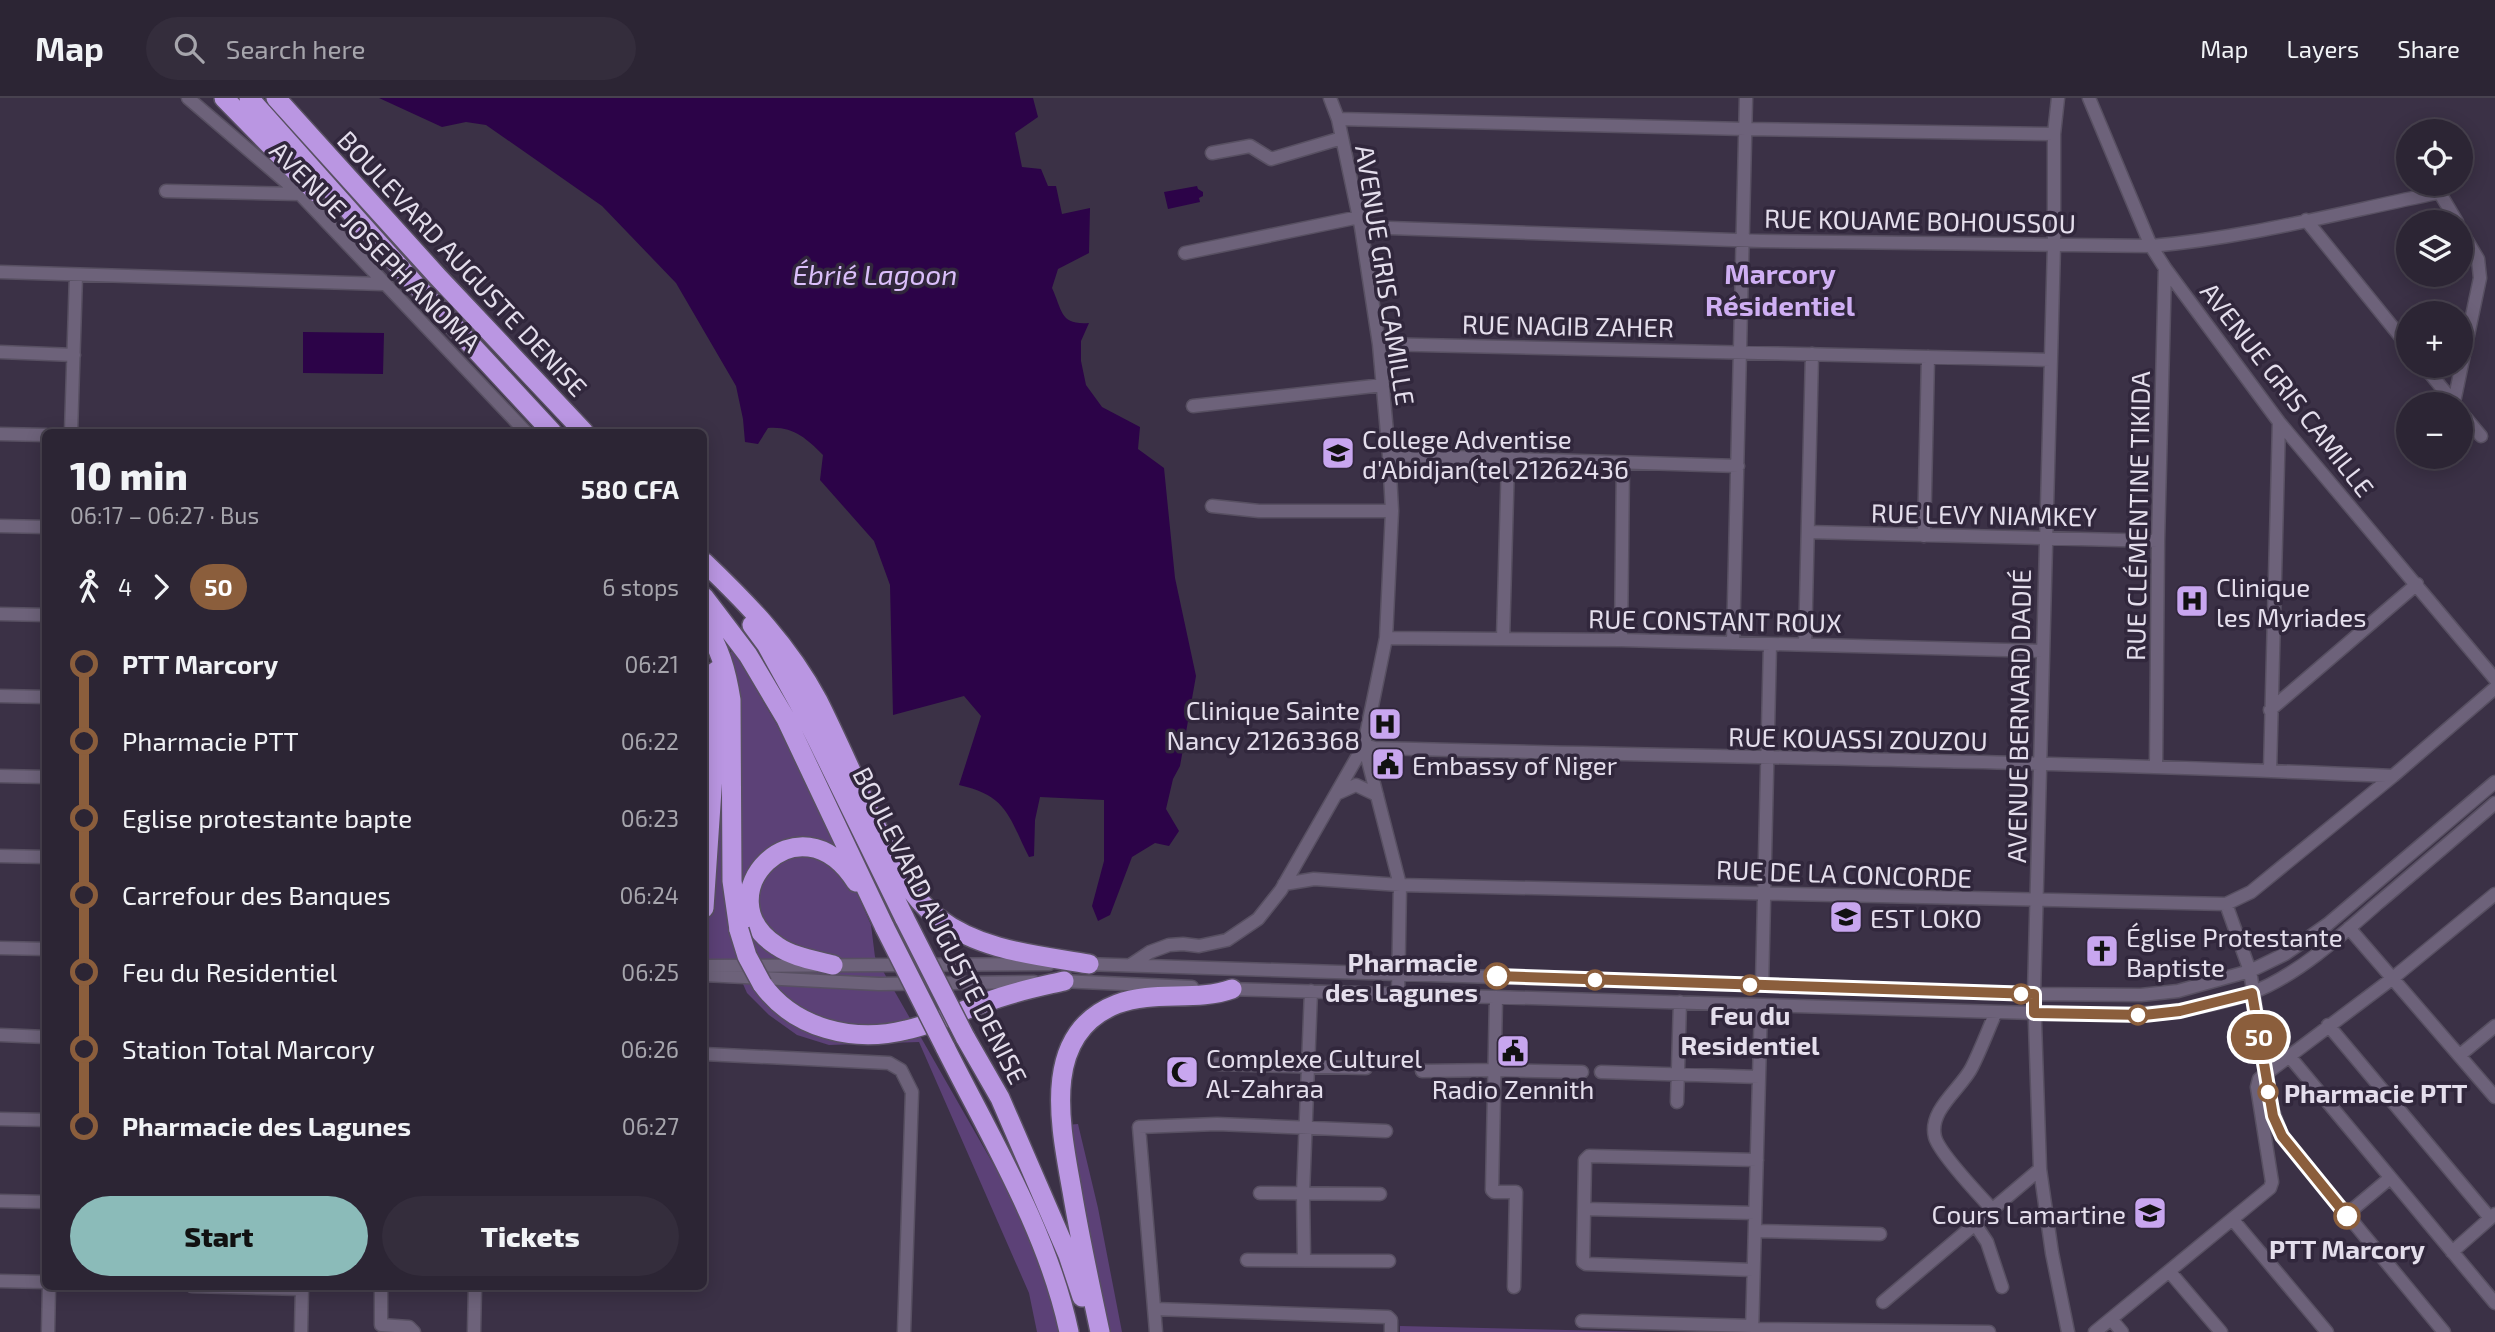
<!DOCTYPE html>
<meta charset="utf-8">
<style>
body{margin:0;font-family:"Exo 2",sans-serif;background:#342d3c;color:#f1f3f6;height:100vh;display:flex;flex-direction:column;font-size:26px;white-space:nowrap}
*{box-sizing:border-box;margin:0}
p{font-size:23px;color:#a6a5ac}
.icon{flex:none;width:38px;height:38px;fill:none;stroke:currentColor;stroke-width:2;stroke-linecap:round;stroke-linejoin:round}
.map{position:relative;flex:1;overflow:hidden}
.details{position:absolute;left:42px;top:331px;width:665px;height:861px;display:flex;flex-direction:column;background:#2c2534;border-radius:10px;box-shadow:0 4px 18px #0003,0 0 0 2px #48424f}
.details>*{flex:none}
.badge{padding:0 14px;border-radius:23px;font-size:24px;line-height:46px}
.controls{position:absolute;left:2396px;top:21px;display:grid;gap:14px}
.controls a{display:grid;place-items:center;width:77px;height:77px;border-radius:50%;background:#2c2534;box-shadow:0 4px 18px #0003,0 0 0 2px #48424f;font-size:35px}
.map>.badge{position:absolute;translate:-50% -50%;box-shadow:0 0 0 4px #fff}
.legs{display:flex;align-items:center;gap:10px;height:77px;padding:0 28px;font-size:23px}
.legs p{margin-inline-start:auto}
.summary{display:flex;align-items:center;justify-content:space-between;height:119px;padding:0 28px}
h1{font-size:38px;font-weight:800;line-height:52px}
.button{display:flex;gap:14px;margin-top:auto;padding:14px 28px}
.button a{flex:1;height:80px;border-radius:42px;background:#8bbbb9;color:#111;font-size:28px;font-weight:800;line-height:80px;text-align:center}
.button a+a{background:#342d3c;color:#f1f3f6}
ul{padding:0 28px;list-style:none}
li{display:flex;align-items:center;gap:24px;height:77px;font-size:26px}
li i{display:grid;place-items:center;width:10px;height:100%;margin:0 9px;background:currentColor}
li i::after{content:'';width:18px;height:18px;margin:-9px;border:5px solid;border-radius:50%;background:#2c2534}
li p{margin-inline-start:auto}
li:first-child i{background:linear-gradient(#0000 50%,currentColor 0)}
li:last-child i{background:linear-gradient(currentColor 50%,#0000 0)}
header{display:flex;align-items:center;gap:42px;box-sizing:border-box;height:98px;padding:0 35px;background:#2c2534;border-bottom:2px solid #48424f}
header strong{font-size:33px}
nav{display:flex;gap:38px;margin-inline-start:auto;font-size:24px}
.search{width:490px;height:63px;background:#342d3c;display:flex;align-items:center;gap:18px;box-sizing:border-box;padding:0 24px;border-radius:38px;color:#a6a5ac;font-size:26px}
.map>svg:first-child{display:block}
.green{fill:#5c4177}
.water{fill:#2c0348}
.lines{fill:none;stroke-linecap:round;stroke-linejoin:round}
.minor-casing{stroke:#585062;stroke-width:15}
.highway-casing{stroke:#585062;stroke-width:22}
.minor{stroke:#6d627a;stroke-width:12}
.highway{stroke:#ba96e2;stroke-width:19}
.highway-bridge-casing{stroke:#585062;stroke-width:22;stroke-linecap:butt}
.highway-bridge{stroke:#ba96e2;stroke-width:19}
.line-1-casing{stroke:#fff;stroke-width:16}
.line-1{stroke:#8b5e3c;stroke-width:10}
.stop-1-dot{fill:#fff;stroke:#8b5e3c;stroke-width:3.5}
.labels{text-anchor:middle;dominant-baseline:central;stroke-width:7;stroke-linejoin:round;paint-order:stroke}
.street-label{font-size:26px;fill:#e4deec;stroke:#31273c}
.poi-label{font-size:26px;fill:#e4deec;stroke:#31273c;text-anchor:start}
.stop-label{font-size:26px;font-weight:bold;fill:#e4deec;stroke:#31273c}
.neighbourhood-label{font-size:28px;font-weight:bold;fill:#cfaff3;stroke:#31273c}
.water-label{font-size:28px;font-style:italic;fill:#dbbffb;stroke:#31273c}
</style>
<header>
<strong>Map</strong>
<div class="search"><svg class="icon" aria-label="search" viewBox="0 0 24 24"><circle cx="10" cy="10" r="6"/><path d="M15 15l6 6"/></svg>Search here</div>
<nav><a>Map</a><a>Layers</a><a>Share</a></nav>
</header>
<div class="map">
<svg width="2495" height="1234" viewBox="0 0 2495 1234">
<rect width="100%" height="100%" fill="#3b3146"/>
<path class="green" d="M733 552 777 627 831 735 871 827 875 859 1020 1113 1042 1167 1061 1234H1037L1029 1195 919 944 829 947 797 937 769 917 747 895 743 886 704 884V580Z
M1078 1026 1098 1110 1122 1234H1109L1066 1027Z
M1400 1228 1651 1234H1400Z"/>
<path class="water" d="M379 0H1033L1038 19 1015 35 1022 69 1041 71 1048 88H1056L1062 116 1090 110 1089 155 1058 171 1052 190C1063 214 1060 227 1089 225L1081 243V263L1086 287 1102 309 1140 329 1138 351 1164 370 1175 480 1196 578 1180 668 1173 681 1166 711 1179 733 1169 748 1155 745 1132 759 1110 817 1098 823 1092 808 1104 763V702L1040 699 1035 722 1034 758 1029 759C1008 718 1008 698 959 687L981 618 964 598 893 617 890 487 874 443 820 382 823 357C806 340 793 328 768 330L758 346 745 344 743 321 736 288 676 185 602 108 486 27 466 24 442 29Z
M1197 88 1198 91 1203 94V98L1199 100 1200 104 1168 111 1164 94Z
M303 234 384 235 383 276 303 275Z"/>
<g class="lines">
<defs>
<path id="minor" d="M188 0 300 96 526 334
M2058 0 2054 36V147L2034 896 2040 1071 2052 1155 2068 1234
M2089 0 2151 148 2165 170 2279 324 2495 581
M1338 21 1745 31 2054 36
M1212 55 1250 48 1271 61 1342 40
M166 93 300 96
M2306 122 2408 248
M1361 129 1762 143 2151 148C2247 140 2343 114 2437 95L2441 97 2457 124
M1185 155 1359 119
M0 174 383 186
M1379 246 2050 262
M0 254 74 257
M2424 268 2455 306
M2454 304 2480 180 2478 161 2460 131
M1193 308 1383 287
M2460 313 2481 338
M71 334 76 177
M0 336 46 337
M1389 357 1738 368
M1212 408 1259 413H1392
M0 428 46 429
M1808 434 2158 443
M1924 438 1928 259
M0 516 46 517
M1386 540 1621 542 2043 553
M1503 541 1508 362
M1621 542 1623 365
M1733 545 1746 0
M1805 547 1812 256
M0 598 46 599
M2270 612 2417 486
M1364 647 1375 650C1715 659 2054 663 2393 678
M1364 647 1400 787 1398 896
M2156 668 2158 443 2165 170
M2270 673 2279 324
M0 678 46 679
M1336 696 1356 687 1377 697
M0 758 46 759
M1284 786 1314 781 1400 787 2226 806 2251 794 2393 678 2495 590
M2226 806 2250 873 2271 1007 2282 1038 2444 1234
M2349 830 2495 999
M0 850 46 851
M1084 866 2034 896 2141 897 2178 893 2250 873 2285 856 2328 826 2495 684
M1132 866 1150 854 1169 847 1183 846 1199 848 1227 842 1258 821 1281 792 1364 647 1386 540 1392 413 1389 357 1379 246 1361 129 1338 21 1330 0
M704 868 1049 866
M704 877 879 886 1034 884
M1060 883 1192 889
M1762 887 1770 546
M1227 891 2034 915C2108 916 2181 921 2251 895 2295 879 2342 837 2377 806 2417 772 2456 739 2495 705
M1496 899 1492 1092 1494 1094H1516L1514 1189
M2328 927 2490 1120
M0 937 46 939
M704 956 889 965 901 972 912 994 904 1234
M2460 957 2495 928
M2290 959 2495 1205
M1217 966 1366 970
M1422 973 1495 972 1582 974
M1601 974 1759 979
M1677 1004 1680 904
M0 1021 46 1022
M1260 1095 1380 1096
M0 1103 46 1104
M1584 1111 1755 1115
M1992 1111C1980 1098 1939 1055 1935 1039 1928 1012 1962 990 1972 969 1981 951 1988 932 1996 914
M2346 1117 2390 1080
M2233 1122 2327 1234
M1975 1126 1987 1144 2002 1189
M1755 1133 1880 1136
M2452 1154 2495 1116
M1304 1161 1303 1095 1311 893
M1247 1162 1389 1163
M1753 1172 1586 1166 1583 1164 1585 1062 1589 1058 1757 1062
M2169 1173 2221 1234
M0 1183 46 1184
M192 1188 302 1191
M381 1188V1227L409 1229 414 1234
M1883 1204 2040 1071
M1154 1211 1388 1219 1391 1222V1234
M2111 1221 2122 1234
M1582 1223 1752 1228
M1752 1231 1989 1234
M48 1234 49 1188
M301 1234 302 1188
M474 1234 475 1188
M1156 1234 1139 1029 1217 1026 1386 1033
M1752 1234 1761 907
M2095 1234 2270 1090 2272 1084 2257 989 2259 981 2393 880 2495 796"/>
<path id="highway" d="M224 0 316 94
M249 0 414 185 552 334
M276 0 438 179 584 334
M704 464C748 506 789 548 818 603 837 641 854 680 872 719 889 755 905 795 938 820 981 853 1037 857 1089 866
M704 499 748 557 786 621 885 830
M704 524C720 552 726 570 731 602L732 783 739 832
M752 527 766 546 802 611 905 821
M704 810 717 618 716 573
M833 867C814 862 793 859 777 848 701 799 799 694 856 784
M762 886C794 931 854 945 906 932 934 926 960 913 987 904 1012 894 1038 889 1064 883
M965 939 1000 1000 1068 1157 1082 1199
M945 949C990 1039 1048 1134 1069 1234
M1100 1234C1090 1187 1080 1141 1072 1093 1061 1030 1039 936 1117 906 1154 892 1196 904 1232 891"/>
</defs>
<use href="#minor" class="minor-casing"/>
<use href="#highway" class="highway-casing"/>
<use href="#minor" class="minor"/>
<use href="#highway" class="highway"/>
<defs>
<path id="highway-bridge" d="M905 821 965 939
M885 830 945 949
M739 832 747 858 762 886"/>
</defs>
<use href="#highway-bridge" class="highway-bridge-casing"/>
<use href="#highway-bridge" class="highway-bridge"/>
</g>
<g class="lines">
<defs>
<path id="line-1" d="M1497 878 2034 896V915L2144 917 2180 913 2252 895 2273 1018 2282 1038 2347 1118"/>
</defs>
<use href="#line-1" class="line-1-casing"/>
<use href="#line-1" class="line-1"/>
</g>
<defs>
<symbol id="university-square" viewBox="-11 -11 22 22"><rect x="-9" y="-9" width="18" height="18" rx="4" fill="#c8a6ef" stroke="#31273c"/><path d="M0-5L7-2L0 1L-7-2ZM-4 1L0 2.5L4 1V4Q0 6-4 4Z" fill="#111"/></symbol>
<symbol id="hospital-square" viewBox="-11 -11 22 22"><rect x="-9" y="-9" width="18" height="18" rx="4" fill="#c8a6ef" stroke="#31273c"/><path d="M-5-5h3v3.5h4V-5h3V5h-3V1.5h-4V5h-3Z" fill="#111"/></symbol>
<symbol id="civic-square" viewBox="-11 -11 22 22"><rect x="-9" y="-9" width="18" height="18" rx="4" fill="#c8a6ef" stroke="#31273c"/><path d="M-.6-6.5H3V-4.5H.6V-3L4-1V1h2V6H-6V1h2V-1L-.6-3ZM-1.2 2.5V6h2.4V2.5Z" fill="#111"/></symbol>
<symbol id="school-square" viewBox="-11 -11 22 22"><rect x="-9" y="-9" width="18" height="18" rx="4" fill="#c8a6ef" stroke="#31273c"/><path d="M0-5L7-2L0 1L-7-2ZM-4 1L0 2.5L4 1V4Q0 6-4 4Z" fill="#111"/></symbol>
<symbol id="church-square" viewBox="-11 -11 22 22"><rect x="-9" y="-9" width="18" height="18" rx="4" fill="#c8a6ef" stroke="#31273c"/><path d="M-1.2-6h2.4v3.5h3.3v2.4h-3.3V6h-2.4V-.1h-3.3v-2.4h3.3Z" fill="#111"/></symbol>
<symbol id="mosque-square" viewBox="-11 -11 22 22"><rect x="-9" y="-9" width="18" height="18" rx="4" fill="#c8a6ef" stroke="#31273c"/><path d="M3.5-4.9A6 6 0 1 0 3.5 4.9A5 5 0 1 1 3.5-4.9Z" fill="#111"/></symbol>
</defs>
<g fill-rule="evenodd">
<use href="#university-square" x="1319" y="336" width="38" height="38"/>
<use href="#hospital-square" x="2173" y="484" width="38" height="38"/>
<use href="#hospital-square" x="1366" y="607" width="38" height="38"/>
<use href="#civic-square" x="1369" y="647" width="38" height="38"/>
<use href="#school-square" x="1827" y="800" width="38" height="38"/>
<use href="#church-square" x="2083" y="834" width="38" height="38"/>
<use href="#civic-square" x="1494" y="934" width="38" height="38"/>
<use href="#mosque-square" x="1163" y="955" width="38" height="38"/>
<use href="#school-square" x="2131" y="1096" width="38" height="38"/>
</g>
<g class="stop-1-dot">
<circle cx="1497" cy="878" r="12"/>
<circle cx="1595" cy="882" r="9"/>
<circle cx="1750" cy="887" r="9"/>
<circle cx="2021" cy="896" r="9"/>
<circle cx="2138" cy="917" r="9"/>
<circle cx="2268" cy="994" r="9"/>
<circle cx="2347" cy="1118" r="12"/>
</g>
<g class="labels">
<g class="street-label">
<text transform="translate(1920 122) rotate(1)">RUE KOUAME BOHOUSSOU</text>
<text transform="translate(376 148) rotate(45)">AVENUE JOSEPH ANOMA</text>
<text transform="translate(463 165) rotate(47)">BOULEVARD AUGUSTE DENISE</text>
<text transform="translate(1386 177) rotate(81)">AVENUE GRIS CAMILLE</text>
<text transform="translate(1568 227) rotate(1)">RUE NAGIB ZAHER</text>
<text transform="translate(2288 291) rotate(52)">AVENUE GRIS CAMILLE</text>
<text transform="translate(1984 416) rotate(1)">RUE LEVY NIAMKEY</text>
<text transform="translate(2137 418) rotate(-89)">RUE CLÉMENTINE TIKIDA</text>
<text transform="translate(1715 522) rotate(1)">RUE CONSTANT ROUX</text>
<text transform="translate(2018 618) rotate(-89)">AVENUE BERNARD DADIÉ</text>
<text transform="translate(1858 640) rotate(1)">RUE KOUASSI ZOUZOU</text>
<text transform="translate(1844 775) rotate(2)">RUE DE LA CONCORDE</text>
<text transform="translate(941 827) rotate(63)">BOULEVARD AUGUSTE DENISE</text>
</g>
<g class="poi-label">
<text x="1362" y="340">College Adventise<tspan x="1362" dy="30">d'Abidjan(tel 21262436</tspan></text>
<text x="2216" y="488">Clinique<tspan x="2216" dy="30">les Myriades</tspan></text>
<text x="1360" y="611" text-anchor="end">Clinique Sainte<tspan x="1360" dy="30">Nancy 21263368</tspan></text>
<text x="1412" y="666">Embassy of Niger</text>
<text x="1870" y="819">EST LOKO</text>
<text x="2126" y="838">Église Protestante<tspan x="2126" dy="30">Baptiste</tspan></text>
<text x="1206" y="959">Complexe Culturel<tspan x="1206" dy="30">Al-Zahraa</tspan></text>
<text x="1513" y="990" text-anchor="middle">Radio Zennith</text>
<text x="2126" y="1115" text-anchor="end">Cours Lamartine</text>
</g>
<g class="stop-label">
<text x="1478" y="863" text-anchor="end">Pharmacie<tspan x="1478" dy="30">des Lagunes</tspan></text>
<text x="1750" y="916">Feu du<tspan x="1750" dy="30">Residentiel</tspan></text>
<text x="2284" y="994" text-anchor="start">Pharmacie PTT</text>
<text x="2347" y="1150">PTT Marcory</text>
</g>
<g class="neighbourhood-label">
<text x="1780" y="175">Marcory<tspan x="1780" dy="32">Résidentiel</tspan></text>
</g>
<g class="water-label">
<text x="875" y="176">Ébrié Lagoon</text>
</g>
</g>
</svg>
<div class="controls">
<a><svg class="icon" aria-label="locate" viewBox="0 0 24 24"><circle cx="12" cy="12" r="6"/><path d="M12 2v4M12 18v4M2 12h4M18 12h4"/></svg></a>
<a><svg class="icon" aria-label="layers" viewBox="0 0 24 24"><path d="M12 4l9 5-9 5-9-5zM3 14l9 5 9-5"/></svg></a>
<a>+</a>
<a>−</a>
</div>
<b class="badge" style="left:2259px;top:939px;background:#8b5e3c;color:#fff">50</b>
<section class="details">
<div class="summary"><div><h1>10 min</h1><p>06:17 – 06:27 · Bus</p></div><b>580 CFA</b></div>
<div class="legs"><svg class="icon" aria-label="walk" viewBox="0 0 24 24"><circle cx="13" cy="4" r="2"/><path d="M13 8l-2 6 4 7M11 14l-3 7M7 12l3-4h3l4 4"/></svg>4<svg class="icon" aria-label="forward" viewBox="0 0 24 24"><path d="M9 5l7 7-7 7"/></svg><b class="badge" style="background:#8b5e3c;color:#fff">50</b><p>6 stops</p></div>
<ul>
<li><i style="color:#8b5e3c"></i><b>PTT Marcory</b><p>06:21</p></li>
<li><i style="color:#8b5e3c"></i><span>Pharmacie PTT</span><p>06:22</p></li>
<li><i style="color:#8b5e3c"></i><span>Eglise protestante bapte</span><p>06:23</p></li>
<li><i style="color:#8b5e3c"></i><span>Carrefour des Banques</span><p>06:24</p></li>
<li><i style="color:#8b5e3c"></i><span>Feu du Residentiel</span><p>06:25</p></li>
<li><i style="color:#8b5e3c"></i><span>Station Total Marcory</span><p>06:26</p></li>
<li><i style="color:#8b5e3c"></i><b>Pharmacie des Lagunes</b><p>06:27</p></li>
</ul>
<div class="button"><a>Start</a><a>Tickets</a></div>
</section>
</div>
